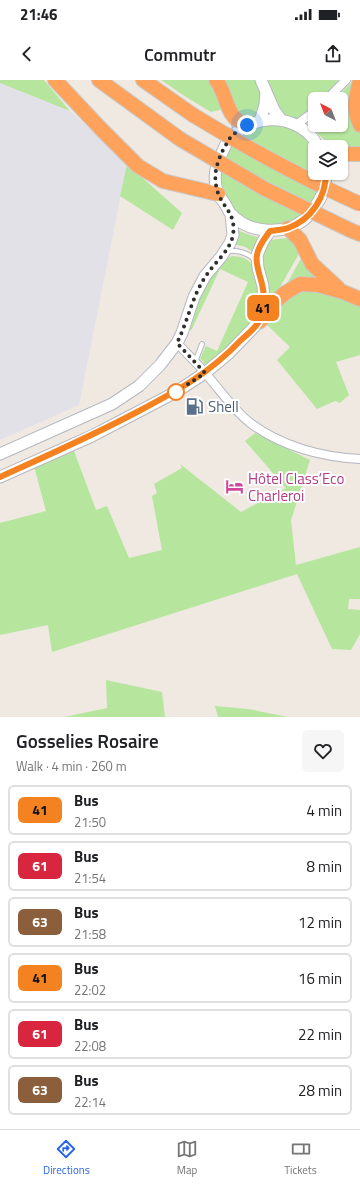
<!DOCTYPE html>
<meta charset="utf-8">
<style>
body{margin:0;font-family:"Titillium Web",sans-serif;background:#f6f6f6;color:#202124;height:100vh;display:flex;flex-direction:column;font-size:15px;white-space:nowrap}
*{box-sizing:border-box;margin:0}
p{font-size:13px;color:#757577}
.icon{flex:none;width:22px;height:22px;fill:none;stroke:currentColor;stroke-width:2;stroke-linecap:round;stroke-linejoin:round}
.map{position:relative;height:637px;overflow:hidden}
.drawer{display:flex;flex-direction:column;background:#fff;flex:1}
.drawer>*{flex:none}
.badge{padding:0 8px;border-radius:6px;font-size:14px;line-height:26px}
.needle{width:26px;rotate:318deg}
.fabs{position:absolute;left:308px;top:12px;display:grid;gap:8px}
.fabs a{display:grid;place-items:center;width:40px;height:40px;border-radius:6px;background:#fff;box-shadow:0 1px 3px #0004;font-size:20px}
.you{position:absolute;width:20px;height:20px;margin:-10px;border:3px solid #fff;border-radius:50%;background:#1a73e8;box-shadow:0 0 0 6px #1a73e833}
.map>.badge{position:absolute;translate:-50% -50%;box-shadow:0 0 0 2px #fff}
.round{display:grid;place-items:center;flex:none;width:42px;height:42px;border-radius:6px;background:#f6f6f6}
.head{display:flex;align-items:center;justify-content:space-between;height:68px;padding:0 16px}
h1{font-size:19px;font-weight:600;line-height:30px}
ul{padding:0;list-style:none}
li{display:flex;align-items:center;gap:12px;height:50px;margin:0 8px 6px;padding:0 8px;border:2px solid #e0e0e0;border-radius:6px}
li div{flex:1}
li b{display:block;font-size:15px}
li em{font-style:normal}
li .badge{min-width:44px;font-weight:700;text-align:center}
.status{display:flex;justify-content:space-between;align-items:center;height:28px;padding:0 20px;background:#fff;direction:ltr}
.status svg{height:11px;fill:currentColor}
header{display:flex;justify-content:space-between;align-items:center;height:52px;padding:0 16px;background:#fff;font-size:18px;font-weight:600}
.tab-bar{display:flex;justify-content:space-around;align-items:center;height:56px;border-top:1px solid #e0e0e0;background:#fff;font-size:11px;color:#757577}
.tab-bar a{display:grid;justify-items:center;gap:2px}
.tab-bar .selected{color:#2563eb}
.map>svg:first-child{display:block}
.industrial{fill:#e3e1e8}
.green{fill:#b6e59e}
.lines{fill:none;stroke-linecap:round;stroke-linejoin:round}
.service-casing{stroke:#b4b7c1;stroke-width:6}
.minor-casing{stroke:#b4b7c1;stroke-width:10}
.secondary-casing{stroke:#b4b7c1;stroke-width:13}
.motorway-casing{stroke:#c9c9c9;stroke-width:16}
.service{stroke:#fff;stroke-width:4}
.minor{stroke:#fff;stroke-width:8}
.secondary{stroke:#fff;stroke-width:11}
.motorway{stroke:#ffa35c;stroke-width:14}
.motorway-bridge-casing{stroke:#c9c9c9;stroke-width:16;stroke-linecap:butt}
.motorway-bridge{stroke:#ffa35c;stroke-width:14}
.line-casing{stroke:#fff;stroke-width:9}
.line{stroke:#f58220;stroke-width:6}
.walk{stroke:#2e2e2e;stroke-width:4;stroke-dasharray:0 7.2}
.stop-dot{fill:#fff;stroke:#f58220;stroke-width:2}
.labels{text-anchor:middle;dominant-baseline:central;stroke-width:4;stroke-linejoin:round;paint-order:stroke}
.service-label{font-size:15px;fill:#4e5e75;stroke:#fff;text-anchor:start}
.hotel-label{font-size:15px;fill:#b23c85;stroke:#fff;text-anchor:start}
</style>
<div class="status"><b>21:46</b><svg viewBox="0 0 49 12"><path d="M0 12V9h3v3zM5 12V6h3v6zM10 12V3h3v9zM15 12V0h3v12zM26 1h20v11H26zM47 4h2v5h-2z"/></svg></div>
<header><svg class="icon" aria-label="back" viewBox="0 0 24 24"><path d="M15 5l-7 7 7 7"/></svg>Commutr<svg class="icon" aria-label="share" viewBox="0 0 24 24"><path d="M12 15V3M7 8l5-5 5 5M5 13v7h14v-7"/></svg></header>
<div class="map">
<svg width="360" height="637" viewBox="0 0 360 637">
<rect width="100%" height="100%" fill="#efe9e1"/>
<path class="industrial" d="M0 3 70 31 127 84 79 325 0 360Z"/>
<path class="green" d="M0 0H44L70 31 0 3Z
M161 0H211L223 29 211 32 186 17Z
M220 0H257L265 25 263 34 248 40H238Z
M260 0H338L327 19H315V30L307 38 287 41 296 45 315 67V93H326L322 118 288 148 244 144 220 117 217 81 247 45 281 40Z
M354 0 360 50V68L332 67 318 54 317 45H341V19H335Z
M127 84 182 133 173 150 120 116Z
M237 150 250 155 260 158 256 164 253 173C247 167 243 165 234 165Z
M288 158 294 161 300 172 280 207 281 211 270 223 261 178 269 160Z
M303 175 319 198 285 207Z
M232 176C248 177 254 182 256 198 257 205 260 213 260 220 260 224 258 233 255 238 248 251 221 273 208 283L205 284 200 278 206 266 217 271 248 202 220 189 191 251 190 249C199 224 205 189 232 176Z
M312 209 360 225V275L336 282 349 315 340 323 335 321 317 329 277 280 290 267 265 243 286 221 299 211Z
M255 353 310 380 291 440 296 485 360 467V519H349L348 529 360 530V554L351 570 332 569 297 494 52 572 48 545 0 555V443L46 431 34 386 42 384 74 371 96 430 107 426 129 478 162 470 152 416 157 413 154 404 182 388 180 384 241 432 286 408 245 361Z
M106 600 162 612 165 637H64L107 628Z
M215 626 248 629 288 637H218Z"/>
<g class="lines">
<defs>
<path id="service" d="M226 171C237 170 247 172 255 180
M195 282 202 264"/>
<path id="minor" d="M327 19 346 0
M296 45 315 31
M310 55 315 39
M177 263C186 273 197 283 206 294 220 310 232 328 249 342 280 366 321 377 360 379"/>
<path id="secondary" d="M261 0 274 30 281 40
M260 41 265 25 266 12
M318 67C316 63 313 58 310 55 287 33 253 36 231 57 227 61 224 68 222 73 215 85 213 101 218 114 220 117 223 121 225 124 227 127 229 132 231 134 249 154 286 156 306 138 309 136 311 132 313 129 322 118 326 108 326 93
M0 374 112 324 139 306 160 285 177 263 182 253 194 217 205 196 221 177 230 163 233 155 231 134
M0 397 92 356 176 312 205 293 229 273 259 242 264 225 263 206 258 188 257 175 263 161 270 151"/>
<path id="motorway" d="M55 0 101 49 138 86 163 101 218 114
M99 0 180 59
M143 0 193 35
M216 0C228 15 225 39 247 45
M360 0C356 18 352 27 360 45
M341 74H360
M288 148 300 160 312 184 338 208
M350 150 360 154
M259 242 267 235 275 222 285 213 300 204 318 205 343 212 360 219"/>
</defs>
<use href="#service" class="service-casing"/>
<use href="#minor" class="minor-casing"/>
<use href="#secondary" class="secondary-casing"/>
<use href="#motorway" class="motorway-casing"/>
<use href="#service" class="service"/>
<use href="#minor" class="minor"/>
<use href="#secondary" class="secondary"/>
<use href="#motorway" class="motorway"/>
<defs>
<path id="motorway-bridge" d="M193 35C247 68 302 98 360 124
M180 59 265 109 350 150"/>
</defs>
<use href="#motorway-bridge" class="motorway-bridge-casing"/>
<use href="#motorway-bridge" class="motorway-bridge"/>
</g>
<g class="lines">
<defs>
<path id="line" d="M0 397C46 376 92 356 137 332 177 311 210 293 241 260 247 255 254 249 258 243 265 233 265 216 262 204 260 195 255 184 257 175 258 166 265 158 270 151 276 150 283 150 288 148 311 140 326 117 326 93"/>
</defs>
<use href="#line" class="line-casing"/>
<use href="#line" class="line"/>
<path class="walk" d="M176 312 205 293 177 263C188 241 192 216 206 196 214 183 230 171 233 155 236 133 224 129 218 113 212 95 217 82 225 66 227 64 228 60 230 58 234 53 241 49 247 45"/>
</g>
<defs>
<symbol id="fuel-bare" viewBox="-9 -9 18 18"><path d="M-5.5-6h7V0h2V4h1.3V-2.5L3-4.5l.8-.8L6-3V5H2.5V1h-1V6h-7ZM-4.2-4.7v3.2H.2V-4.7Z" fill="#5c6f8a" stroke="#fff" stroke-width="2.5" paint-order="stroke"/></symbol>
<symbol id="hotel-bare" viewBox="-9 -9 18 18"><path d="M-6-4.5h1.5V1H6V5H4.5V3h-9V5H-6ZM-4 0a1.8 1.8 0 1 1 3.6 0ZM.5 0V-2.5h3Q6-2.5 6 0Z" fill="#d1479c" stroke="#fff" stroke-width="2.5" paint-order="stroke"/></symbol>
</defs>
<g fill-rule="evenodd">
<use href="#fuel-bare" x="182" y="314" width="25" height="25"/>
<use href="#hotel-bare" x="222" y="394" width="25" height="25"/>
</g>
<circle class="stop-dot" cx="176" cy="312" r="8"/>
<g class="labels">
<g class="service-label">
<text x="208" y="326">Shell</text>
</g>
<g class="hotel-label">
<text x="248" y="398">Hôtel Class‘Eco<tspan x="248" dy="17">Charleroi</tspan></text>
</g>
</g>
</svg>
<div class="fabs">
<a><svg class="needle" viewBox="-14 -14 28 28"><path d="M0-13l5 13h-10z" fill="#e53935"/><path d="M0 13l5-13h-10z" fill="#757577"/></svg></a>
<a><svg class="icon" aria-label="layers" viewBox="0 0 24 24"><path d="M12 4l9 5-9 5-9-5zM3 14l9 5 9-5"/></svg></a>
</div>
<div class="you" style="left:247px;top:45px"></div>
<b class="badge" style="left:263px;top:228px;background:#f58220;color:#111">41</b>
</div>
<section class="drawer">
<div class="head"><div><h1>Gosselies Rosaire</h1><p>Walk · 4 min · 260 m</p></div><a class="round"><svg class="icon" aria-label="heart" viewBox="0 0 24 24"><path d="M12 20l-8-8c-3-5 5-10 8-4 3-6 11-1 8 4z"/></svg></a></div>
<ul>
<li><span class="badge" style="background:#f58220;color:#111">41</span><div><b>Bus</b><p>21:50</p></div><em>4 min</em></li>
<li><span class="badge" style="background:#d7263d;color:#fff">61</span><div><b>Bus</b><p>21:54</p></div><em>8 min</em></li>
<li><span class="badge" style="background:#8b5e3c;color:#fff">63</span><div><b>Bus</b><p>21:58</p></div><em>12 min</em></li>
<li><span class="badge" style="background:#f58220;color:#111">41</span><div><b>Bus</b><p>22:02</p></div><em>16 min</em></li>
<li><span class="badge" style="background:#d7263d;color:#fff">61</span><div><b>Bus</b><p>22:08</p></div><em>22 min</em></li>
<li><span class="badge" style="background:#8b5e3c;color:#fff">63</span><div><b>Bus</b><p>22:14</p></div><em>28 min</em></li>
</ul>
</section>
<nav class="tab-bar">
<a class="selected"><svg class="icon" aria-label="directions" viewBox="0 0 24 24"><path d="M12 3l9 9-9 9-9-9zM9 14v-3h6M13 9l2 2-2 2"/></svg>Directions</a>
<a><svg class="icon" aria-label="map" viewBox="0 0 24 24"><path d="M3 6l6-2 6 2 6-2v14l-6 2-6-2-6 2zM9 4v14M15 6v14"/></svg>Map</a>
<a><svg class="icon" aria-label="tickets" viewBox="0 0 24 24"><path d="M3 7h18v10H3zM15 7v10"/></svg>Tickets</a>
</nav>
